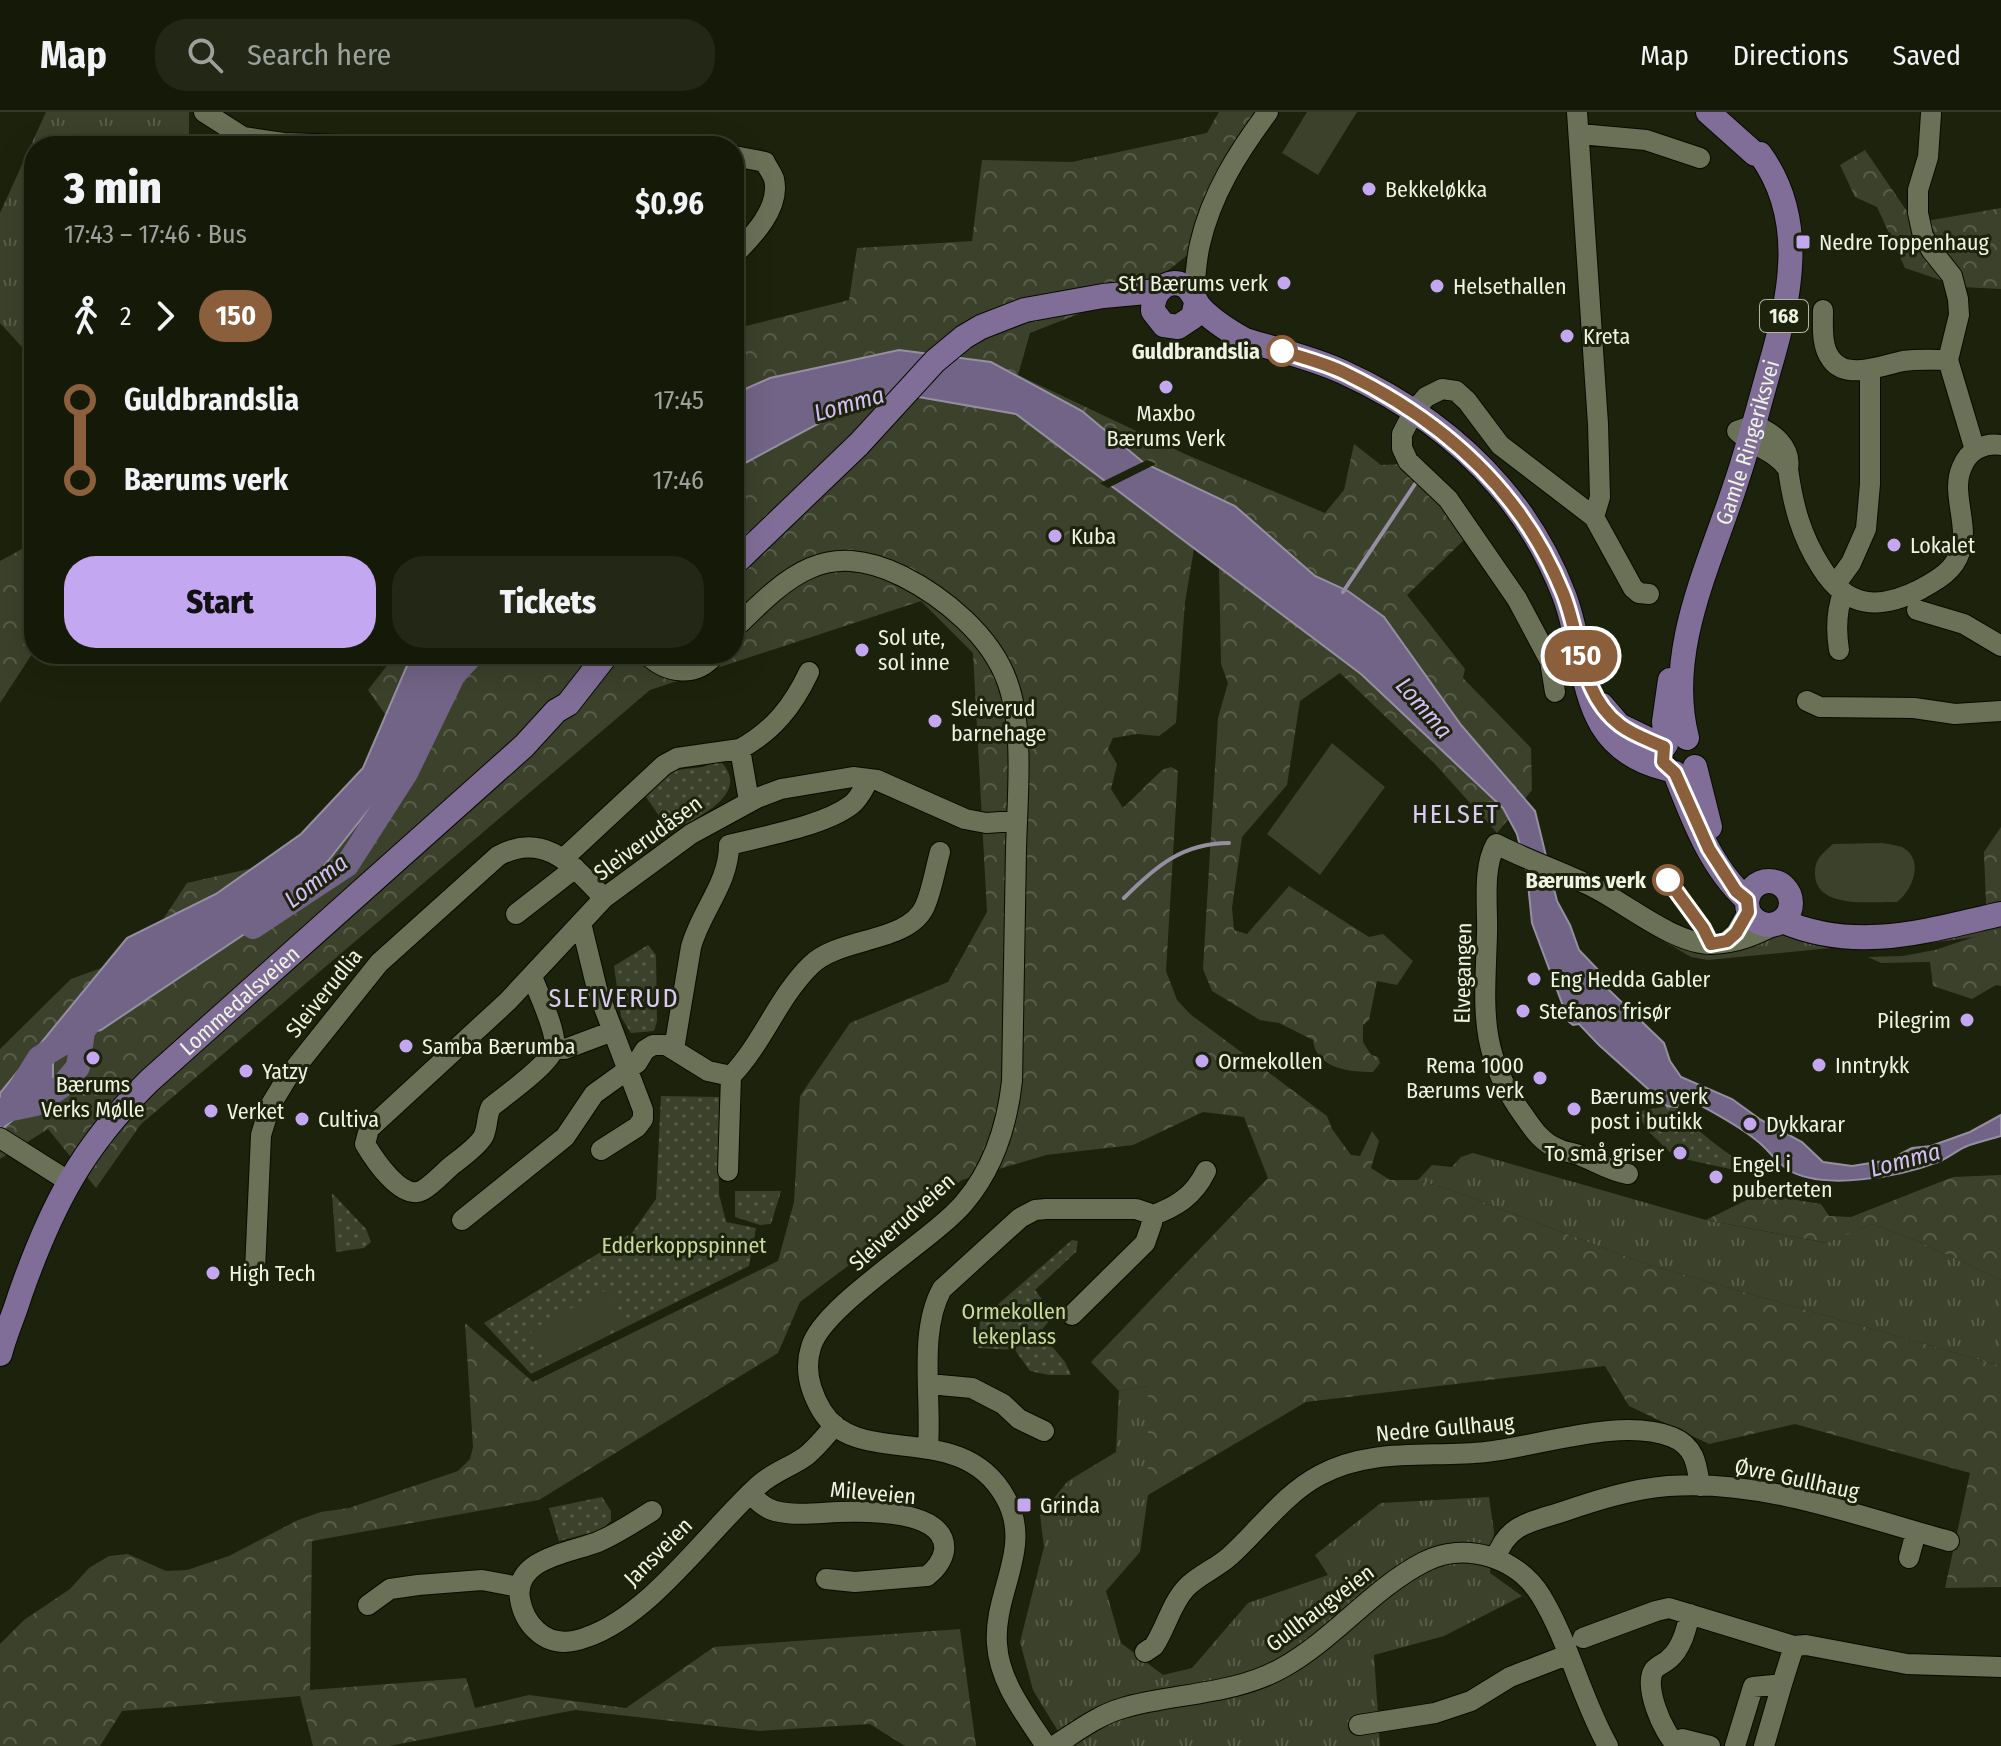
<!DOCTYPE html>
<meta charset="utf-8">
<style>
body{margin:0;font-family:"Fira Sans Condensed",sans-serif;background:#222716;color:#f1f3f6;height:100vh;display:flex;flex-direction:column;font-size:30px;white-space:nowrap}
*{box-sizing:border-box;margin:0}
p{font-size:26px;color:#9da19c}
.icon{flex:none;width:44px;height:44px;fill:none;stroke:currentColor;stroke-width:2;stroke-linecap:round;stroke-linejoin:round}
.map{position:relative;flex:1;overflow:hidden}
.sheet{position:absolute;left:24px;top:24px;width:720px;height:528px;display:flex;flex-direction:column;background:#151a08;border-radius:32px;box-shadow:0 8px 32px #0002,0 0 0 2px #343829}
.sheet>*{flex:none}
.badge{padding:0 16px;border-radius:26px;font-size:28px;line-height:52px}
.map>.badge{position:absolute;translate:-50% -50%;box-shadow:0 0 0 4px #fff}
.legs{display:flex;align-items:center;gap:12px;height:88px;padding:0 40px;font-size:26px}
.legs p{margin-inline-start:auto}
.overview{display:flex;align-items:center;justify-content:space-between;height:136px;padding:0 40px}
h1{font-size:44px;font-weight:800;line-height:60px}
.primary-button{display:flex;gap:16px;margin-top:auto;padding:16px 40px}
.primary-button a{flex:1;height:92px;border-radius:32px;background:#c4a7f1;color:#111;font-size:32px;font-weight:800;line-height:92px;text-align:center}
.primary-button a+a{background:#222716;color:#f1f3f6}
ul{padding:0 40px;list-style:none}
li{display:flex;align-items:center;gap:28px;height:80px;font-size:30px}
li i{display:grid;place-items:center;width:12px;height:100%;margin:0 10px;background:currentColor}
li i::after{content:'';width:20px;height:20px;margin:-10px;border:6px solid;border-radius:50%;background:#151a08}
li p{margin-inline-start:auto}
li:first-child i{background:linear-gradient(#0000 50%,currentColor 0)}
li:last-child i{background:linear-gradient(currentColor 50%,#0000 0)}
header{display:flex;align-items:center;gap:48px;box-sizing:border-box;height:112px;padding:0 40px;background:#151a08;border-bottom:2px solid #343829}
header strong{font-size:38px}
nav{display:flex;gap:44px;margin-inline-start:auto;font-size:28px}
.search{width:560px;height:72px;background:#222716;display:flex;align-items:center;gap:20px;box-sizing:border-box;padding:0 28px;border-radius:32px;color:#9da19c;font-size:30px}
.map>svg:first-child{display:block}
.grass{fill:url(#grass-tufts)}
.forest{fill:url(#forest-crowns)}
.park{fill:url(#park-dots)}
.pitch{fill:#3b412b}
.water{fill:#716486;stroke:#968fa2;stroke-width:2}
.pier{fill:#1c220b}
.lines{fill:none;stroke-linecap:round;stroke-linejoin:round}
.stream{stroke:#968fa2;stroke-width:4}
.river{stroke:#716486;stroke-width:24}
.minor-casing{stroke:#070b00;stroke-width:22}
.major-casing{stroke:#070b00;stroke-width:26}
.minor{stroke:#6a7157;stroke-width:20}
.major{stroke:#816e98;stroke-width:24}
.line-1-casing{stroke:#fff;stroke-width:18}
.line-1{stroke:#8b5e3c;stroke-width:12}
.poi-dot{fill:#c4a7f1;stroke:#1c220b;stroke-width:3}
.stop-1-dot{fill:#fff;stroke:#8b5e3c;stroke-width:4}
.labels{text-anchor:middle;dominant-baseline:central;stroke-width:6;stroke-linejoin:round;paint-order:stroke}
.shield{fill:#1c220b;stroke:#afb4a3;stroke-width:2}
.shield-label{font-size:20px;font-weight:bold;fill:#eef3e4}
.poi-label{font-size:22px;fill:#eef3e4;stroke:#1c220b;text-anchor:start}
.stop-label{font-size:22px;font-weight:bold;fill:#eef3e4;stroke:#1c220b;text-anchor:end}
.street-label{font-size:22px;fill:#eef3e4;stroke:#1c220b}
.park-label{font-size:22px;fill:#c9da9c;stroke:#1c220b}
.water-label{font-size:24px;font-style:italic;fill:#d4bef8;stroke:#1c220b}
.quarter-label{font-size:26px;letter-spacing:2px;fill:#dacaf4;stroke:#1c220b}
</style>
<header>
<strong>Map</strong>
<div class="search"><svg class="icon" aria-label="search" viewBox="0 0 24 24"><circle cx="10" cy="10" r="6"/><path d="M15 15l6 6"/></svg>Search here</div>
<nav><a>Map</a><a>Directions</a><a>Saved</a></nav>
</header>
<div class="map">
<svg width="2001" height="1634" viewBox="0 0 2001 1634">
<defs>
<pattern id="grass-tufts" width="24" height="20" patternUnits="userSpaceOnUse" patternTransform="scale(2)"><rect width="24" height="20" fill="#3b412b"/><path d="M3 7l-1-3M5 7V3M7 7l1-3M15 17l-1-3M17 17v-4M19 17l1-3" fill="none" stroke="#585d4a"/></pattern>
<pattern id="forest-crowns" width="20" height="18" patternUnits="userSpaceOnUse" patternTransform="scale(2)"><rect width="20" height="18" fill="#3b412b"/><path d="M2 6a3 3 0 1 1 6 0M12 15a3 3 0 1 1 6 0" fill="none" stroke="#585d4a"/></pattern>
<pattern id="park-dots" width="8" height="8" patternUnits="userSpaceOnUse" patternTransform="scale(2)"><rect width="8" height="8" fill="#3b412b"/><path d="M2 2h.1M6 6h.1" fill="none" stroke="#585d4a" stroke-width="1.8" stroke-linecap="round"/></pattern>
</defs>
<rect width="100%" height="100%" fill="#1c220b"/>
<path class="grass" d="M46 0H189V34H34V248L0 211V101Z
M1636 811 1668 828 2001 812V816L1974 825 1900 835H1841L1708 848 1691 845 1636 813Z
M1473 1041 1706 1108 1826 1131 1872 1112 1920 1130 2001 1168V1254L1643 1151 1454 1079 1418 1068 1432 1053 1452 1055 1461 1045Z
M1148 1274V1383L1140 1440 1106 1479 1121 1531 1163 1563 1192 1556 1248 1491 1328 1463 1315 1443 1381 1391 1489 1385 1494 1420 1490 1461 1522 1484 1444 1524 1374 1543 1380 1634H1067L1033 1578 1020 1530 1044 1435 1040 1403 1068 1369 1116 1340 1119 1279Z"/>
<path class="forest" d="M1219 0H1271L1199 134 1147 175 1030 221 1018 263 1185 342 1325 401 1344 378 1354 332 1381 353 1406 352 1468 424 1407 483 1465 557 1463 566 1531 636 1532 678 1497 721 1435 652 1340 561 1300 589 1287 673 1242 725 1232 796 1234 818 1247 822 1289 774 1369 825 1383 822 1413 849 1397 873 1377 869 1369 908 1363 913V930L1371 943 1378 945 1380 951 1373 960C1350 960 1316 957 1313 928L1279 911 1260 908 1212 879 1203 857 1218 606 1228 571 1221 552 1219 456 1194 437 1185 490 1176 611 1159 624 1137 622 1113 626 1108 637 1117 652 1111 677 1123 696 1162 658 1171 655 1178 659 1166 859 1177 888 1190 902 1327 1004 1332 1017 1351 1043 1360 1044 1372 1019 1379 1029 1371 1056 1390 1068H1418L1454 1079 1643 1151 2001 1254V1475L1945 1476 1970 1361 1795 1312 1709 1332 1629 1294 1605 1254 1306 1290 1148 1383V1274L1119 1279 1091 1250 1268 1066 1244 1005 1203 1000 1133 1033 1046 1043 962 1068 800 1190 778 1241 539 1388 312 1429 310 1578 466 1566 475 1596 529 1583 626 1596 714 1535 960 1517 976 1634H905L870 1612 760 1619 575 1598 389 1634H313L300 1584 122 1599 100 1634H0V1532L24 1508 70 1477 89 1456 109 1444 128 1442 166 1459 187 1458 229 1444 298 1408 321 1400 349 1396 458 1359 470 1347 473 1335 465 1211 533 1270 778 1149 794 1090 800 984 850 911 948 870 987 800 973 541 921 489 650 578 141 1012 96 1076 48 1017 0 1047V937L71 867 140 842 187 771 283 749 354 669 392 612 368 578 396 542H734V217L849 188 857 136 972 129 982 48 1072 50 1207 21Z
M1865 38 1915 111 2001 96V177L1961 175 1905 156 1877 95 1855 85 1840 53Z
M22 437 34 462V539L0 591V449Z
M2001 715V791L1986 792 1984 740Z
M2001 816V874L1996 873 1972 887 1933 874 1930 850 1881 851 1868 845 1903 844 1935 838Z
M2001 1063V1168L1920 1130 1872 1112 1827 1131 1706 1108 1759 1082 1821 1092 1829 1104 1851 1105 1953 1065Z"/>
<path class="park" d="M719 648C755 682 695 706 671 721L646 685 662 667 676 658 703 655Z
M648 833 656 843 657 909 654 919 631 921 621 905 614 854Z
M661 984 719 985V1082L726 1110 756 1116 749 1154 531 1262 484 1211 632 1121 656 1087Z
M1667 994 1677 995C1702 1026 1733 1046 1767 1065L1675 1045 1648 1019 1636 1000Z
M735 1079H781L771 1112 760 1113 735 1105Z
M332 1081 366 1117 371 1130 364 1136 336 1140Z
M1072 1128 1078 1129 1076 1140 1035 1178 1054 1203 1040 1220 1065 1250 1071 1263H1049L1030 1259 1015 1238 978 1236 980 1208Z
M602 1385 611 1399V1409L601 1418 559 1429 549 1396Z"/>
<path class="pitch" d="M1307 0H1357L1318 63 1282 41Z
M1332 631 1385 675 1320 763 1267 722Z
M1882 731C1888 732 1896 733 1902 735 1925 747 1913 778 1897 790 1873 789 1817 798 1815 763 1814 747 1822 742 1833 732Z
M608 1177 626 1211 548 1253 530 1218Z"/>
<path class="water" d="M899 238 991 250 1082 299 1144 351 1235 394 1315 464 1348 479 1384 505 1461 613 1535 699 1557 789 1570 813 1579 838 1604 864 1608 877 1664 931 1670 949 1681 965 1732 987 1761 1008 1802 1030 1823 1050 1852 1054 1889 1048 1912 1036 1931 1034 1970 1020 2001 1003V1024C1989 1028 1976 1030 1965 1035 1956 1039 1948 1046 1938 1050 1901 1064 1822 1080 1787 1057 1775 1049 1767 1036 1756 1028 1735 1011 1710 999 1687 986H1681L1677 995 1667 994 1599 933 1579 912 1573 913 1569 910 1532 811 1527 762 1517 722 1503 696 1361 562 1016 302 907 283 851 294 734 357V282L770 266Z
M412 542H476L405 652 324 754 273 803 101 918 53 929V974L0 1019V981L127 826 216 782 301 722 363 656Z"/>
<path class="pier" d="M1147 348 1156 352 1108 376 1100 371Z"/>
<g class="lines">
<path class="stream" d="M1343 480 1415 372
M1124 786C1155 755 1182 731 1229 731"/>
<path class="river" d="M253 815 347 753 406 661 454 562 473 542
M7 998 36 992 62 974 78 955 83 919
M0 1002 7 998 39 946 83 919 96 902"/>
<defs>
<path id="minor" d="M204 0 243 25 283 31 369 34
M1577 0 1598 312 1600 385 1594 405
M1931 2 1928 45 1918 78V101L1923 124 1932 139 1952 164 1958 187 1959 203 1948 248 1975 338
M1580 22 1646 28 1700 46
M734 44 765 50C767 55 772 61 774 67 781 96 752 125 734 143
M1193 182C1196 166 1196 148 1200 132 1211 83 1238 40 1268 0
M1823 198C1823 214 1821 234 1831 247 1846 269 1884 253 1903 249 1918 247 1933 248 1948 248
M1788 357C1775 338 1753 335 1737 319L1754 313C1772 320 1792 335 1788 357 1793 393 1801 424 1821 455 1847 497 1880 498 1921 477 1937 468 1954 459 1960 440 1970 412 1950 381 1962 355 1968 339 1984 330 2001 333
M1835 473 1851 451 1866 417 1870 372V257
M1917 498 1964 512 2001 534
M734 517C787 465 824 426 902 464 944 485 991 524 1007 569 1025 617 1017 687 1016 738 1014 815 1013 892 1012 969 1007 1014 994 1056 964 1091 932 1129 823 1193 811 1235 804 1257 810 1279 822 1299 858 1358 961 1306 1005 1385 1034 1435 993 1480 997 1532 999 1570 1026 1603 1046 1634
M1839 538C1836 519 1836 500 1843 481
M647 542C666 562 698 566 715 542
M1555 580 1550 549 1517 487 1448 387 1408 349 1402 336V322L1414 299 1426 285 1442 277 1456 279 1467 289 1500 333 1594 405 1633 476 1639 481 1649 482
M1807 589 1820 595 1914 596 1955 602 2001 599
M749 689 740 637C773 619 793 594 809 560
M564 746 664 653 677 646 740 637
M516 802 575 756
M581 811 597 877 643 998V1007L637 1015 601 1038
M1727 829 1736 821 1748 800
M532 865C538 880 558 922 554 936 550 952 506 983 491 995 486 1005 488 1016 483 1025 476 1036 461 1046 451 1054 442 1062 433 1072 423 1078 402 1090 374 1047 365 1032L369 1017 508 889 604 786 691 722 757 686 781 677 853 665 877 668 965 707 986 711 1016 709
M554 937H565L613 919
M674 937 691 835C701 799 729 771 729 733 764 724 823 714 851 693 859 687 864 676 869 667
M0 1026 68 1069
M728 1059 731 964
M1628 1062C1609 1059 1594 1048 1576 1042 1571 1040 1564 1040 1559 1037 1543 1032 1533 1017 1524 1004 1477 940 1485 896 1487 822 1488 795 1482 756 1496 732 1527 748 1560 759 1591 774 1626 791 1673 832 1712 832 1736 831 1754 824 1775 813
M1151 1104C1176 1095 1194 1084 1206 1059
M462 1108 565 1025 594 982 637 951 645 938 653 933H666L708 959 731 964C763 931 778 885 811 853 839 825 909 831 925 794 932 778 935 758 940 740
M255 1158 261 1023 270 994 287 966 379 851 498 744C545 718 574 755 604 786
M929 1272 972 1276 1003 1292 1019 1307 1044 1319
M928 1336C932 1286 918 1220 942 1177L1020 1106 1035 1098 1046 1097H1136L1148 1101 1152 1111 1145 1131 1072 1203
M750 1381C758 1389 764 1396 775 1399 795 1404 817 1401 838 1400 864 1399 949 1397 944 1439 942 1450 936 1457 927 1464L855 1470 826 1467
M652 1399C635 1410 618 1421 600 1429 573 1441 513 1445 520 1487 522 1499 528 1511 537 1519 551 1532 569 1532 587 1525 651 1503 709 1418 759 1373 773 1360 791 1355 806 1344 817 1335 826 1324 835 1313
M1496 1446C1507 1412 1531 1410 1562 1400 1597 1388 1632 1377 1668 1374 1763 1367 1858 1404 1949 1429
M1909 1446 1916 1420
M368 1493 390 1477 418 1473 482 1468 519 1475
M1583 1526 1656 1499 1669 1496 1794 1534 1806 1533 1907 1552 2001 1555
M1145 1540 1154 1534C1166 1516 1171 1492 1186 1476 1198 1463 1217 1456 1230 1444 1260 1417 1284 1382 1320 1363 1372 1335 1430 1346 1486 1340 1540 1334 1621 1305 1672 1325 1695 1334 1697 1353 1700 1374
M1359 1613 1435 1601 1471 1589 1510 1565 1567 1543
M1676 1632C1663 1621 1643 1573 1654 1558 1658 1553 1665 1551 1669 1547 1682 1536 1686 1518 1690 1502
M1054 1634C1076 1620 1098 1603 1123 1596 1175 1581 1234 1583 1282 1556 1333 1528 1373 1476 1424 1450 1465 1429 1517 1445 1541 1484 1569 1530 1581 1586 1608 1634
M1674 1634 1682 1627 1710 1634
M1735 1634 1753 1575 1782 1572 1794 1534
M1764 1634 1782 1572"/>
<g id="major">
<path d="M1196 191 1193 205 1178 215 1164 213 1153 199C1152 182 1166 164 1185 174 1193 179 1194 187 1199 194 1211 208 1229 219 1245 228 1278 238 1313 246 1343 260 1402 287 1457 325 1499 374 1526 405 1549 444 1564 483 1591 554 1574 635 1667 657"/>
<path d="M734 452 859 332 935 249 964 225 981 215 1025 198 1103 184 1157 179"/>
<path d="M1602 593 1619 613 1664 635"/>
<path id="s1" d="M1687 626C1665 540 1709 454 1735 374 1748 336 1758 297 1769 258 1790 186 1808 108 1760 42H1755L1708 0"/>
<path d="M1666 632 1664 610 1670 568"/>
<path d="M1695 655 1710 715"/>
<path d="M1675 661C1692 705 1711 756 1747 788"/>
<circle cx="1769" cy="791" r="22"/>
<path d="M1782 809C1857 841 1925 819 2001 802"/>
<path id="s2" d="M0 1242C5 1222 14 1203 20 1183 51 1095 81 1036 149 969L524 634 556 599 568 592 607 542"/>
</g>
</defs>
<use href="#minor" class="minor-casing"/>
<use href="#major" class="major-casing"/>
<use href="#minor" class="minor"/>
<use href="#major" class="major"/>
</g>
<g class="lines">
<defs>
<path id="line-1" d="M1282 239C1303 246 1325 251 1345 261 1442 308 1522 379 1563 481 1581 525 1579 582 1620 613 1633 623 1649 628 1664 635L1663 650 1675 661 1709 737 1736 779 1747 788 1748 800 1736 821 1727 829 1711 832 1703 816 1668 768"/>
</defs>
<use href="#line-1" class="line-1-casing"/>
<use href="#line-1" class="line-1"/>
</g>
<g class="poi-dot">
<circle cx="1369" cy="77" r="8"/>
<rect x="1795" y="122" width="16" height="16" rx="4"/>
<circle cx="1284" cy="171" r="8"/>
<circle cx="1437" cy="174" r="8"/>
<circle cx="1567" cy="224" r="8"/>
<circle cx="1166" cy="275" r="8"/>
<circle cx="1055" cy="424" r="8"/>
<circle cx="1894" cy="433" r="8"/>
<circle cx="862" cy="538" r="8"/>
<circle cx="935" cy="609" r="8"/>
<circle cx="1534" cy="867" r="8"/>
<circle cx="1523" cy="899" r="8"/>
<circle cx="1967" cy="908" r="8"/>
<circle cx="406" cy="934" r="8"/>
<circle cx="93" cy="946" r="8"/>
<circle cx="1202" cy="949" r="8"/>
<circle cx="1819" cy="953" r="8"/>
<circle cx="246" cy="959" r="8"/>
<circle cx="1540" cy="966" r="8"/>
<circle cx="1574" cy="997" r="8"/>
<circle cx="211" cy="999" r="8"/>
<circle cx="302" cy="1007" r="8"/>
<circle cx="1750" cy="1012" r="8"/>
<circle cx="1680" cy="1041" r="8"/>
<circle cx="1716" cy="1065" r="8"/>
<circle cx="213" cy="1161" r="8"/>
<rect x="1016" y="1385" width="16" height="16" rx="4"/>
</g>
<g class="stop-1-dot">
<circle cx="1282" cy="239" r="14"/>
<circle cx="1668" cy="768" r="14"/>
</g>
<g class="labels">
<rect class="shield" x="1760" y="188" width="48" height="32" rx="6"/>
<g class="shield-label">
<text x="1784" y="204">168</text>
</g>
<g class="poi-label">
<text x="1385" y="77">Bekkeløkka</text>
<text x="1819" y="130">Nedre Toppenhaug</text>
<text x="1268" y="171" text-anchor="end">St1 Bærums verk</text>
<text x="1453" y="174">Helsethallen</text>
<text x="1583" y="224">Kreta</text>
<text x="1166" y="301" text-anchor="middle">Maxbo<tspan x="1166" dy="25">Bærums Verk</tspan></text>
<text x="1071" y="424">Kuba</text>
<text x="1910" y="433">Lokalet</text>
<text x="878" y="525">Sol ute,<tspan x="878" dy="25">sol inne</tspan></text>
<text x="951" y="596">Sleiverud<tspan x="951" dy="25">barnehage</tspan></text>
<text x="1550" y="867">Eng Hedda Gabler</text>
<text x="1539" y="899">Stefanos frisør</text>
<text x="1951" y="908" text-anchor="end">Pilegrim</text>
<text x="422" y="934">Samba Bærumba</text>
<text x="1218" y="949">Ormekollen</text>
<text x="1524" y="953" text-anchor="end">Rema 1000<tspan x="1524" dy="25">Bærums verk</tspan></text>
<text x="1835" y="953">Inntrykk</text>
<text x="262" y="959">Yatzy</text>
<text x="93" y="972" text-anchor="middle">Bærums<tspan x="93" dy="25">Verks Mølle</tspan></text>
<text x="1590" y="984">Bærums verk<tspan x="1590" dy="25">post i butikk</tspan></text>
<text x="227" y="999">Verket</text>
<text x="318" y="1007">Cultiva</text>
<text x="1766" y="1012">Dykkarar</text>
<text x="1664" y="1041" text-anchor="end">To små griser</text>
<text x="1732" y="1052">Engel i<tspan x="1732" dy="25">puberteten</tspan></text>
<text x="229" y="1161">High Tech</text>
<text x="1040" y="1393">Grinda</text>
</g>
<g class="stop-label">
<text x="1260" y="239">Guldbrandslia</text>
<text x="1646" y="768">Bærums verk</text>
</g>
<g class="street-label">
<text stroke="none"><textPath href="#s1" startOffset="306">Gamle Ringeriksvei</textPath></text>
<text transform="translate(648 726) rotate(-36)">Sleiverudåsen</text>
<text transform="translate(1463 861) rotate(-89)">Elvegangen</text>
<text transform="translate(324 881) rotate(-51)">Sleiverudlia</text>
<text stroke="none"><textPath href="#s2" startOffset="436">Lommedalsveien</textPath></text>
<text transform="translate(902 1110) rotate(-42)">Sleiverudveien</text>
<text transform="translate(1445 1316) rotate(-5)">Nedre Gullhaug</text>
<text transform="translate(1797 1367) rotate(12)">Øvre Gullhaug</text>
<text transform="translate(873 1381) rotate(5)">Mileveien</text>
<text transform="translate(658 1440) rotate(-45)">Jansveien</text>
<text transform="translate(1320 1496) rotate(-37)">Gullhaugveien</text>
</g>
<g class="park-label">
<text x="684" y="1133">Edderkoppspinnet</text>
<text x="1014" y="1199">Ormekollen<tspan x="1014" dy="25">lekeplass</tspan></text>
</g>
<g class="water-label">
<text transform="translate(849 292) rotate(-16)">Lomma</text>
<text transform="translate(1424 596) rotate(49)">Lomma</text>
<text transform="translate(316 769) rotate(-37)">Lomma</text>
<text transform="translate(1905 1048) rotate(-15)">Lomma</text>
</g>
<g class="quarter-label">
<text x="1456" y="702">HELSET</text>
<text x="614" y="886">SLEIVERUD</text>
</g>
</g>
</svg>
<b class="badge" style="left:1581px;top:544px;background:#8b5e3c;color:#fff">150</b>
<section class="sheet">
<div class="overview"><div><h1>3 min</h1><p>17:43 – 17:46 · Bus</p></div><b>$0.96</b></div>
<div class="legs"><svg class="icon" aria-label="walk" viewBox="0 0 24 24"><circle cx="13" cy="4" r="2"/><path d="M13 8l-2 6 4 7M11 14l-3 7M7 12l3-4h3l4 4"/></svg>2<svg class="icon" aria-label="forward" viewBox="0 0 24 24"><path d="M9 5l7 7-7 7"/></svg><b class="badge" style="background:#8b5e3c;color:#fff">150</b></div>
<ul>
<li><i style="color:#8b5e3c"></i><b>Guldbrandslia</b><p>17:45</p></li>
<li><i style="color:#8b5e3c"></i><b>Bærums verk</b><p>17:46</p></li>
</ul>
<div class="primary-button"><a>Start</a><a>Tickets</a></div>
</section>
</div>
